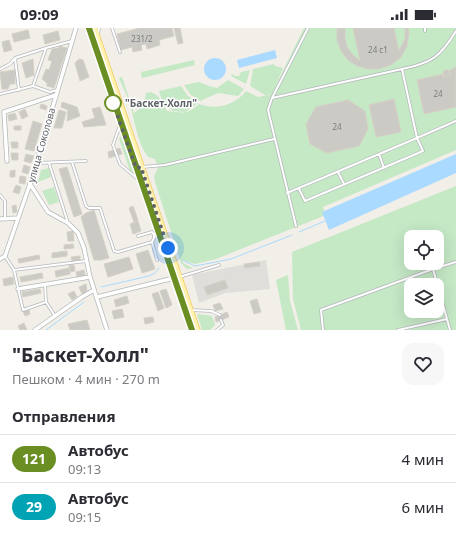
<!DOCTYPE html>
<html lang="ru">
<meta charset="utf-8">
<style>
body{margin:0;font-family:"Noto Sans",sans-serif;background:#f7f7f7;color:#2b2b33;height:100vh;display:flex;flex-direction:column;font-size:15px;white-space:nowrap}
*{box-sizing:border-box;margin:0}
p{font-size:13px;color:#7c7c81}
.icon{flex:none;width:22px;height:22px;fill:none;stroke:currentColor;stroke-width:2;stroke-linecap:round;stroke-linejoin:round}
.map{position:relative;height:302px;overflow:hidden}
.side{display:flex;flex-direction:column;background:#fff;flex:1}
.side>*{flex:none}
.badge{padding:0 8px;border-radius:13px;font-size:14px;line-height:26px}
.fabs{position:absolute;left:404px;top:202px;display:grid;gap:8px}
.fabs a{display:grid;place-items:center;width:40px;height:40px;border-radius:8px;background:#fff;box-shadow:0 4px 16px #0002;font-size:20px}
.you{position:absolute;width:20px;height:20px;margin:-10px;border:3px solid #fff;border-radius:50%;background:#1a73e8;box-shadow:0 0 0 6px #1a73e833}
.map>.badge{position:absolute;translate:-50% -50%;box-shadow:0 0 0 2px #fff}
h2{padding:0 12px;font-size:15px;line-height:36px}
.round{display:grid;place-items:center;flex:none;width:42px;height:42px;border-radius:12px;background:#f7f7f7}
.head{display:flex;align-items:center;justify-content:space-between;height:68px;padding:0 12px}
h1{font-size:19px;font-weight:700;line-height:30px}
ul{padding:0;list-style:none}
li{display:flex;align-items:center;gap:12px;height:48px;padding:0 12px;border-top:1px solid #e1e1e2}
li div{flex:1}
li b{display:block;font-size:15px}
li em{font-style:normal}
li .badge{min-width:44px;font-weight:700;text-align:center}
.status{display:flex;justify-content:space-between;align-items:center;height:28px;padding:0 20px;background:#fff;direction:ltr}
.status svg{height:11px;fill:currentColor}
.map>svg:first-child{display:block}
.industrial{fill:#e0deda}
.green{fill:#c5e8c5;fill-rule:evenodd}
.water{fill:#aadaff}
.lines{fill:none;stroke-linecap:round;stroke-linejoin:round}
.stream{stroke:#aadaff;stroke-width:1}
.building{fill:#cccac5;stroke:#d6d1c6}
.service-casing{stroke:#b5b8bc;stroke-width:3.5}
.minor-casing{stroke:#b5b8bc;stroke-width:5}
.primary-casing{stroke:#f2c960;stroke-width:7}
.service{stroke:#fff;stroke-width:2}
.minor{stroke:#fff;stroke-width:3.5}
.primary{stroke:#fff2af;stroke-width:5.5}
.line-casing{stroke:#fff;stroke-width:9}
.line{stroke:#6b8e23;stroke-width:6}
.walk{stroke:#5f6368;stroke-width:4;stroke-dasharray:0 7.2}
.stop-dot{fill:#fff;stroke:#6b8e23;stroke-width:2}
.labels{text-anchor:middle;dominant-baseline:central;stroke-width:3;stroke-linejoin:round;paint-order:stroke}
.number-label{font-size:8px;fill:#7a7d7f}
.stop-label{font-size:10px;font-weight:bold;fill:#5f6368;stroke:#fff;text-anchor:start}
.street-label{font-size:10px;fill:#5f6368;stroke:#fff}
</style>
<div class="status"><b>09:09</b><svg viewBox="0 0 49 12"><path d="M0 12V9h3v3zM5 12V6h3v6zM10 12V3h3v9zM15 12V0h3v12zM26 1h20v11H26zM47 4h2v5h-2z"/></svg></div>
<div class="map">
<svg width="456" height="302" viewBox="0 0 456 302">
<rect width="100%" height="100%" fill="#f1efe8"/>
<path class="industrial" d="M266 232 270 261 225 265 199 275 192 247Z"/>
<path class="green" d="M304 0H456V122L323 179 326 187 216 231 195 236 182 232 183 235 193 240 187 241 181 235 155 154 154 148 158 140 155 131 148 129C136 113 135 91 129 73 126 65 122 58 119 50L122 49 134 85 143 78 146 65 151 64 158 68 167 83C183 84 185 88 199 76 216 82 234 78 246 63L258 69 272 66 265 67 250 58 253 41 274 36 275 38 283 40 275 59Z
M194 32 195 37 142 50 141 44Z
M250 42 246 56 231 48 232 46 235 48H239L241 44Z
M228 52 244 61 238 68 218 65 200 73 191 67 184 57 199 54 209 58 217 60Z
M181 58 188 68 198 75 185 84 173 83 163 75 159 63Z
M121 108 134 145 130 143 119 111Z
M49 140 51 149 38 154 41 142Z
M456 158V302H301L293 271 292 224ZM411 209H437V235H411ZM411 257H437V283H411Z
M54 159 59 174 49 177 42 163Z
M288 247 290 273 298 302H286L276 252Z
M197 286 212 288 215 297 210 302H202Z"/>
<path class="water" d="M275 22 277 30 239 40 237 32Z
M204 41a11 11 0 1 1 22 0a11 11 0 1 1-22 0Z
M456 126V145L329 202 322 184Z"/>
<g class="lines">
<path class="stream" d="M299 204 325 193
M182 232 195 238 231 231 292 207
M101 259 149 248 155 245 159 240
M46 302 84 274"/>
</g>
<path class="building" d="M140 0H172L174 8 159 12 160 17 147 21 146 16 141 17 142 22 133 24 132 19 121 22 117 6Z
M174 0H180L183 15 178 16Z
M337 0H345V10L347 19 353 27 360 33 353 0H394L399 23 405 11V0H408L409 5 407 18 401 29 391 37 379 41H368L357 38 348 32 341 23 337 12Z
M28 2 30 10 14 14 12 6Z
M58 3 60 12 45 16 43 7Z
M9 12 12 22 4 24 2 14Z
M59 18 67 20 54 60 47 58V55L42 51 46 41 49 42 52 33 48 32 52 21 59 20Z
M33 31 34 47 26 50 22 35Z
M79 31 83 32 89 49 80 53 75 35Z
M456 39V79L424 86 417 52 443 46V49L451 47 449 43Z
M15 42V56H10L8 61H2L0 44Z
M444 42H448L451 47 443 49Z
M394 71 401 104 376 109 369 77Z
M348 72 365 83 368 101 359 118 327 125 310 116 306 96 316 79Z
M62 74 77 79 80 88 67 93 68 82 61 79Z
M41 76 47 78 46 82 40 80Z
M100 79 106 97 84 99 82 94 95 90 92 81Z
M25 81 28 88 22 91 19 84Z
M59 82 66 84 62 100H54Z
M15 85 17 91 9 93 8 87Z
M33 93 42 96 36 116 27 114Z
M14 98H21V102H14Z
M11 114H18V120H12Z
M27 114 36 116 34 123 25 121Z
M120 120 122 126 109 130 108 124Z
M11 125H18V132H12Z
M26 126 34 128 31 135 24 133Z
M24 137 30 139 28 146 22 144Z
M67 139 82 186 74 189 59 141Z
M15 142V149H10V143Z
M20 148 26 149 25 156 19 155Z
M16 157 21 159 19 166 13 164Z
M16 177 17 184 13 185 12 178Z
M133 178 138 192 134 194 129 180Z
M94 182 109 230 101 232H94L81 189 86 185Z
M138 193 141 203 133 206 130 196Z
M73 203 74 213H68L67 204Z
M73 216 74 220 64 221V217Z
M148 222 155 241 142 245 136 226Z
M67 223V228L52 230V225Z
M39 227 40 231 19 235 18 231Z
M80 228V232L72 233 71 229Z
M129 229 133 241 108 249 104 236Z
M259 234 260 238 245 240 244 236Z
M69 237H74L75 243 70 244Z
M69 240 70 246 56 249 55 243Z
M84 242 85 248 77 249 76 244Z
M42 245 43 250 21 254 20 249Z
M13 249 14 256 4 258 3 251Z
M225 252 228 260 207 267 204 259Z
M86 256 87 263 82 266 79 259Z
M40 261 41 265 23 269 22 264Z
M166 261 172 277 166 280 160 263Z
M74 263 77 269 72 272 68 266Z
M158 264 164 280 158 283 152 266Z
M127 268 129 275 116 279 114 272Z
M257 271 261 284 254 286 250 273Z
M220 275 223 281 215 283 213 277Z
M122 281 124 289 114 291 112 283Z
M29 282 30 286 25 288 23 283Z
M227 284 229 289 216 294 215 289Z
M153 289 154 294 145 296 144 290Z
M87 292 90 302H70L68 296Z
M24 295 27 302H20L18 298Z"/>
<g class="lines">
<defs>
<path id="service" d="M112 0 120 24
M425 0V3
M98 6 99 0
M15 30 19 62
M0 41 10 36 15 30 46 20
M402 41C432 35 440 29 456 3
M57 62 50 64 33 58 46 20 72 13
M0 66 33 58
M272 70 402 41 417 110 287 165
M120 97 113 117 120 136 140 153
M379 126 384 140
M72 134 86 178 89 180H100L114 223 118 224 152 214 154 210V207L158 206
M36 135 86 133
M49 135 68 195
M142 139 165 137 274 111
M338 144 344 156
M299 161 305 173 423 123 417 110 456 93
M0 167 5 173V190
M296 198 268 82 272 70 308 0
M138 208 152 204 154 207
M152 214 157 232
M5 228 14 242 23 282 46 274 55 288
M431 235 433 241 456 234
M14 242 86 233
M179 249 219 237
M45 257 46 274
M191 282 211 283 220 287
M217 302 223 297 221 292
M323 302 321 282 433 241 450 302
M398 302 447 291"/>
<path id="minor" d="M7 133 4 84 56 67
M30 156 48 184 68 195 78 205 84 220 90 249 107 302
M0 191 18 190
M0 231 5 228 30 156 76 0
M18 261 90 249
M97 269 174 250
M35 302 82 269 94 262"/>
<path id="primary" d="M89 0 192 302
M94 0 197 302"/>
</defs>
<use href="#service" class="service-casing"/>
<use href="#minor" class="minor-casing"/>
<use href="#primary" class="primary-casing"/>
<use href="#service" class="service"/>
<use href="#minor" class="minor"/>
<use href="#primary" class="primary"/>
</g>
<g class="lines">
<defs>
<path id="line" d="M89 0 192 302"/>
</defs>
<use href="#line" class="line-casing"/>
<use href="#line" class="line"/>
<path class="walk" d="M113 75 136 140 141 139 168 220"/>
</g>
<circle class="stop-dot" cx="113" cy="75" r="8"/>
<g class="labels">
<g class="number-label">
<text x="142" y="10">231/2</text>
<text x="378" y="21">24 с1</text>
<text x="438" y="65">24</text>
<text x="337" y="98">24</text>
</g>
<g class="stop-label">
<text x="125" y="75">"Баскет-Холл"</text>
</g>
<g class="street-label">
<text transform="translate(41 117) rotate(-74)">улица Соколова</text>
</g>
</g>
</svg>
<div class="fabs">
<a><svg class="icon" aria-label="locate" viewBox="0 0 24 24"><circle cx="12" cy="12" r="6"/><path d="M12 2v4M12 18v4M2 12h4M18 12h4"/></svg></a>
<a><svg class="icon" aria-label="layers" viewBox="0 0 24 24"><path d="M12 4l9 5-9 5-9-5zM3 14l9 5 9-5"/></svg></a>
</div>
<div class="you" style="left:168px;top:220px"></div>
</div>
<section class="side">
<div class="head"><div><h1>&quot;Баскет-Холл&quot;</h1><p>Пешком · 4 мин · 270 m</p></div><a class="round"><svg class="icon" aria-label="heart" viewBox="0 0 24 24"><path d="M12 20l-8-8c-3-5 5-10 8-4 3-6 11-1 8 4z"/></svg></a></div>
<h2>Отправления</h2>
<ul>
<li><span class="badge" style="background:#6b8e23;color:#fff">121</span><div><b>Автобус</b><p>09:13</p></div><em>4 мин</em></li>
<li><span class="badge" style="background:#00a3b4;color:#fff">29</span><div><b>Автобус</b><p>09:15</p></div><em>6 мин</em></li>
</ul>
</section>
